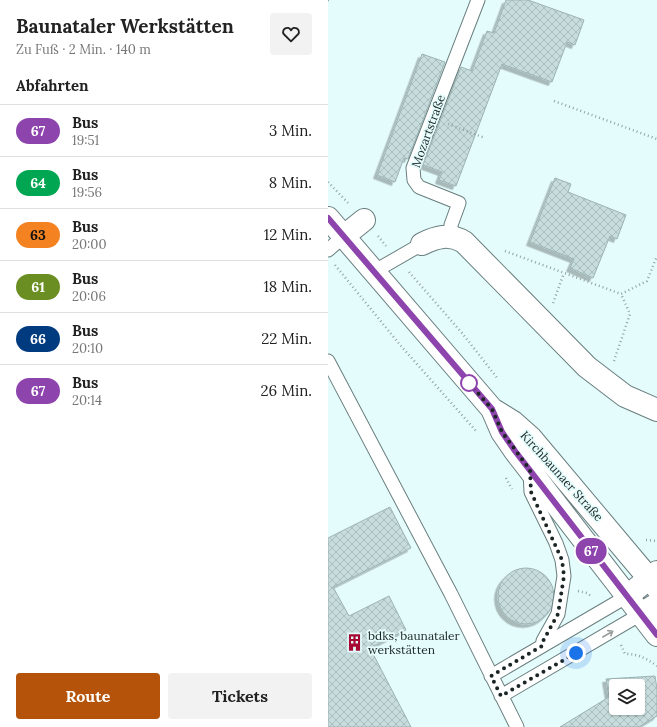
<!DOCTYPE html>
<html lang="de">
<meta charset="utf-8">
<style>
body{margin:0;font-family:Lora,serif;background:#f2f2f2;color:#222;height:100vh;display:flex;flex-direction:column;font-size:15px;white-space:nowrap}
*{box-sizing:border-box;margin:0}
p{font-size:13px;color:#767676}
.icon{flex:none;width:22px;height:22px;fill:none;stroke:currentColor;stroke-width:2;stroke-linecap:round;stroke-linejoin:round}
.map{position:relative;flex:1;overflow:hidden}
.drawer{display:flex;flex-direction:column;background:#fff;width:328px}
.drawer>*{flex:none}
.badge{padding:0 8px;border-radius:13px;font-size:14px;line-height:26px}
.tools{position:absolute;left:281px;top:679px;display:grid;gap:8px}
.tools a{display:grid;place-items:center;width:36px;height:36px;border-radius:4px;background:#fff;box-shadow:0 1px 3px #0004;font-size:20px}
.you{position:absolute;width:20px;height:20px;margin:-10px;border:3px solid #fff;border-radius:50%;background:#1a73e8;box-shadow:0 0 0 6px #1a73e833}
.map>.badge{position:absolute;translate:-50% -50%;box-shadow:0 0 0 2px #fff}
h2{padding:0 16px;font-size:15px;line-height:36px}
.round{display:grid;place-items:center;flex:none;width:42px;height:42px;border-radius:4px;background:#f2f2f2}
.headline{display:flex;align-items:center;justify-content:space-between;height:68px;padding:0 16px}
h1{font-size:19px;font-weight:800;line-height:30px}
.cta{display:flex;gap:8px;margin-top:auto;padding:8px 16px}
.cta a{flex:1;height:46px;border-radius:4px;background:#b45309;color:#fff;font-size:16px;font-weight:800;line-height:46px;text-align:center}
.cta a+a{background:#f2f2f2;color:#222}
ul{padding:0;list-style:none}
li{display:flex;align-items:center;gap:12px;height:52px;padding:0 16px;border-top:1px solid #e0e0e0}
li div{flex:1}
li b{display:block;font-size:15px}
li em{font-style:normal}
li .badge{min-width:44px;font-weight:700;text-align:center}
main{display:flex;flex:1;min-height:0}
.map>svg:first-child{display:block}
.building{fill:url(#building-cross-hatch);stroke:#9db3b3;fill-rule:evenodd;filter:url(#shadow)}
.lines{fill:none;stroke-linecap:round;stroke-linejoin:round}
.service-casing{stroke:#697e7e;stroke-width:15}
.minor-casing{stroke:#697e7e;stroke-width:24}
.tertiary-casing{stroke:#697e7e;stroke-width:24}
.path{stroke:#92a3a3;stroke-width:2.5;stroke-dasharray:1 3;stroke-linecap:butt}
.service{stroke:#fff;stroke-width:13}
.minor{stroke:#fff;stroke-width:22}
.tertiary{stroke:#fff;stroke-width:22}
.oneway{stroke:#999d9d}
.line-casing{stroke:#fff;stroke-width:9}
.line{stroke:#8e44ad;stroke-width:6}
.walk{stroke:#1c2525;stroke-width:4;stroke-dasharray:0 7.2}
.stop-dot{fill:#fff;stroke:#8e44ad;stroke-width:2}
.labels{text-anchor:middle;dominant-baseline:central;stroke-width:3.5;stroke-linejoin:round;paint-order:stroke}
.street-label{font-size:12px;fill:#1c2525;stroke:#e5fcfc}
.poi-label{font-size:12px;fill:#1c2525;stroke:#e5fcfc;text-anchor:start}
</style>
<main>
<section class="drawer">
<div class="headline"><div><h1>Baunataler Werkstätten</h1><p>Zu Fuß · 2 Min. · 140 m</p></div><a class="round"><svg class="icon" aria-label="heart" viewBox="0 0 24 24"><path d="M12 20l-8-8c-3-5 5-10 8-4 3-6 11-1 8 4z"/></svg></a></div>
<h2>Abfahrten</h2>
<ul>
<li><span class="badge" style="background:#8e44ad;color:#fff">67</span><div><b>Bus</b><p>19:51</p></div><em>3 Min.</em></li>
<li><span class="badge" style="background:#00a651;color:#fff">64</span><div><b>Bus</b><p>19:56</p></div><em>8 Min.</em></li>
<li><span class="badge" style="background:#f58220;color:#111">63</span><div><b>Bus</b><p>20:00</p></div><em>12 Min.</em></li>
<li><span class="badge" style="background:#6b8e23;color:#fff">61</span><div><b>Bus</b><p>20:06</p></div><em>18 Min.</em></li>
<li><span class="badge" style="background:#003b80;color:#fff">66</span><div><b>Bus</b><p>20:10</p></div><em>22 Min.</em></li>
<li><span class="badge" style="background:#8e44ad;color:#fff">67</span><div><b>Bus</b><p>20:14</p></div><em>26 Min.</em></li>
</ul>
<div class="cta"><a>Route</a><a>Tickets</a></div>
</section>
<div class="map">
<svg width="329" height="727" viewBox="0 0 329 727">
<defs>
<pattern id="building-cross-hatch" width="8" height="8" patternUnits="userSpaceOnUse"><rect width="8" height="8" fill="#c7dddd"/><path d="M0 0l8 8M0 8l8-8" fill="none" stroke="#aabebe"/></pattern>
<filter id="shadow"><feDropShadow dx="-3.5" dy="3.5" stdDeviation="0" flood-color="#0004"/></filter>
</defs>
<rect width="100%" height="100%" fill="#e5fcfc"/>
<path class="building" d="M178 0H200L256 20 247 45 239 42 224 82 174 64 128 186 111 180 114 172 95 165 133 67 144 71 159 31 166 33Z
M94 54 117 62 80 159 76 158 67 182 49 175Z
M227 178 243 184 240 192 298 215 289 239 282 236 265 278 242 268 246 259 202 242Z
M62 507 83 548 5 587 21 616 61 596 78 630 42 648 83 727H0V538Z
M170 596a28 28 0 1 1 56 0a28 28 0 1 1-56 0Z
M327 676 329 689V716L311 727H232L281 697 278 679ZM288 686H310V708H288Z"/>
<g class="lines">
<defs>
<path id="service" d="M123 236V225L131 203 91 187 86 180 85 168 150 0
M0 250 16 236
M47 271 94 244
M0 361 123 594 189 727
M202 472 203 492 228 543 234 560 236 576 230 614 215 641 214 646
M163 676 298 597
M173 696 313 614"/>
<path id="minor" d="M16 236 36 220
M94 244C108 237 121 233 136 242L259 367 297 396 329 410
M298 597 329 572
M313 614 329 604"/>
<path id="tertiary" d="M0 218 164 409 174 432 187 451 329 635
M164 409 185 422 203 438 329 588"/>
</defs>
<use href="#service" class="service-casing"/>
<use href="#minor" class="minor-casing"/>
<use href="#tertiary" class="tertiary-casing"/>
<path class="path" d="M0 0H1
M226 101 329 139
M120 124 157 138
M0 182 21 204
M50 236 58 246
M177 251 293 294 319 281 329 256
M7 265 73 346 149 432
M81 272 134 333 170 379
M225 303 236 273
M286 361 302 314 293 294
M178 478 184 489
M318 540 329 541
M250 591 259 593 264 597
M293 645 297 654C310 654 318 658 329 666"/>
<use href="#service" class="service"/>
<use href="#minor" class="minor"/>
<use href="#tertiary" class="tertiary"/>
</g>
<defs><path id="oneway-shaft" d="M-6 0H5M1.5-3L5.5 0L1.5 3" fill="none" stroke-width="1.6" stroke-linecap="round" stroke-linejoin="round"/></defs>
<use class="oneway" href="#oneway-shaft" transform="translate(280 634) rotate(-30)"/>
<g class="lines">
<defs>
<path id="line" d="M0 218 164 409 174 432 187 451 329 635"/>
</defs>
<use href="#line" class="line-casing"/>
<use href="#line" class="line"/>
<path class="walk" d="M141 383 164 409 174 432 202 470 203 492 234 560 236 576 230 614 215 641 214 646 163 676 173 696 248 653"/>
</g>
<defs>
<symbol id="building-bare" viewBox="-9 -9 18 18"><path d="M-4-6H4V6H1V3H-1V6H-4ZM-2.5-4.3h1.7v1.8h-1.7ZM.8-4.3h1.7v1.8H.8ZM-2.5-1h1.7V.8h-1.7ZM.8-1h1.7V.8H.8Z" fill="#a50933" stroke="#e5fcfc" stroke-width="2.5" paint-order="stroke"/></symbol>
</defs>
<g fill-rule="evenodd">
<use href="#building-bare" x="14" y="630" width="25" height="25"/>
</g>
<circle class="stop-dot" cx="141" cy="383" r="8"/>
<g class="labels">
<g class="street-label">
<text transform="translate(100 131) rotate(-70)">Mozartstraße</text>
<text transform="translate(234 476) rotate(48)">Kirchbaunaer Straße</text>
</g>
<g class="poi-label">
<text x="40" y="635">bdks, baunataler<tspan x="40" dy="14">werkstätten</tspan></text>
</g>
</g>
</svg>
<div class="tools">
<a><svg class="icon" aria-label="layers" viewBox="0 0 24 24"><path d="M12 4l9 5-9 5-9-5zM3 14l9 5 9-5"/></svg></a>
</div>
<div class="you" style="left:248px;top:653px"></div>
<b class="badge" style="left:263px;top:551px;background:#8e44ad;color:#fff">67</b>
</div>
</main>
